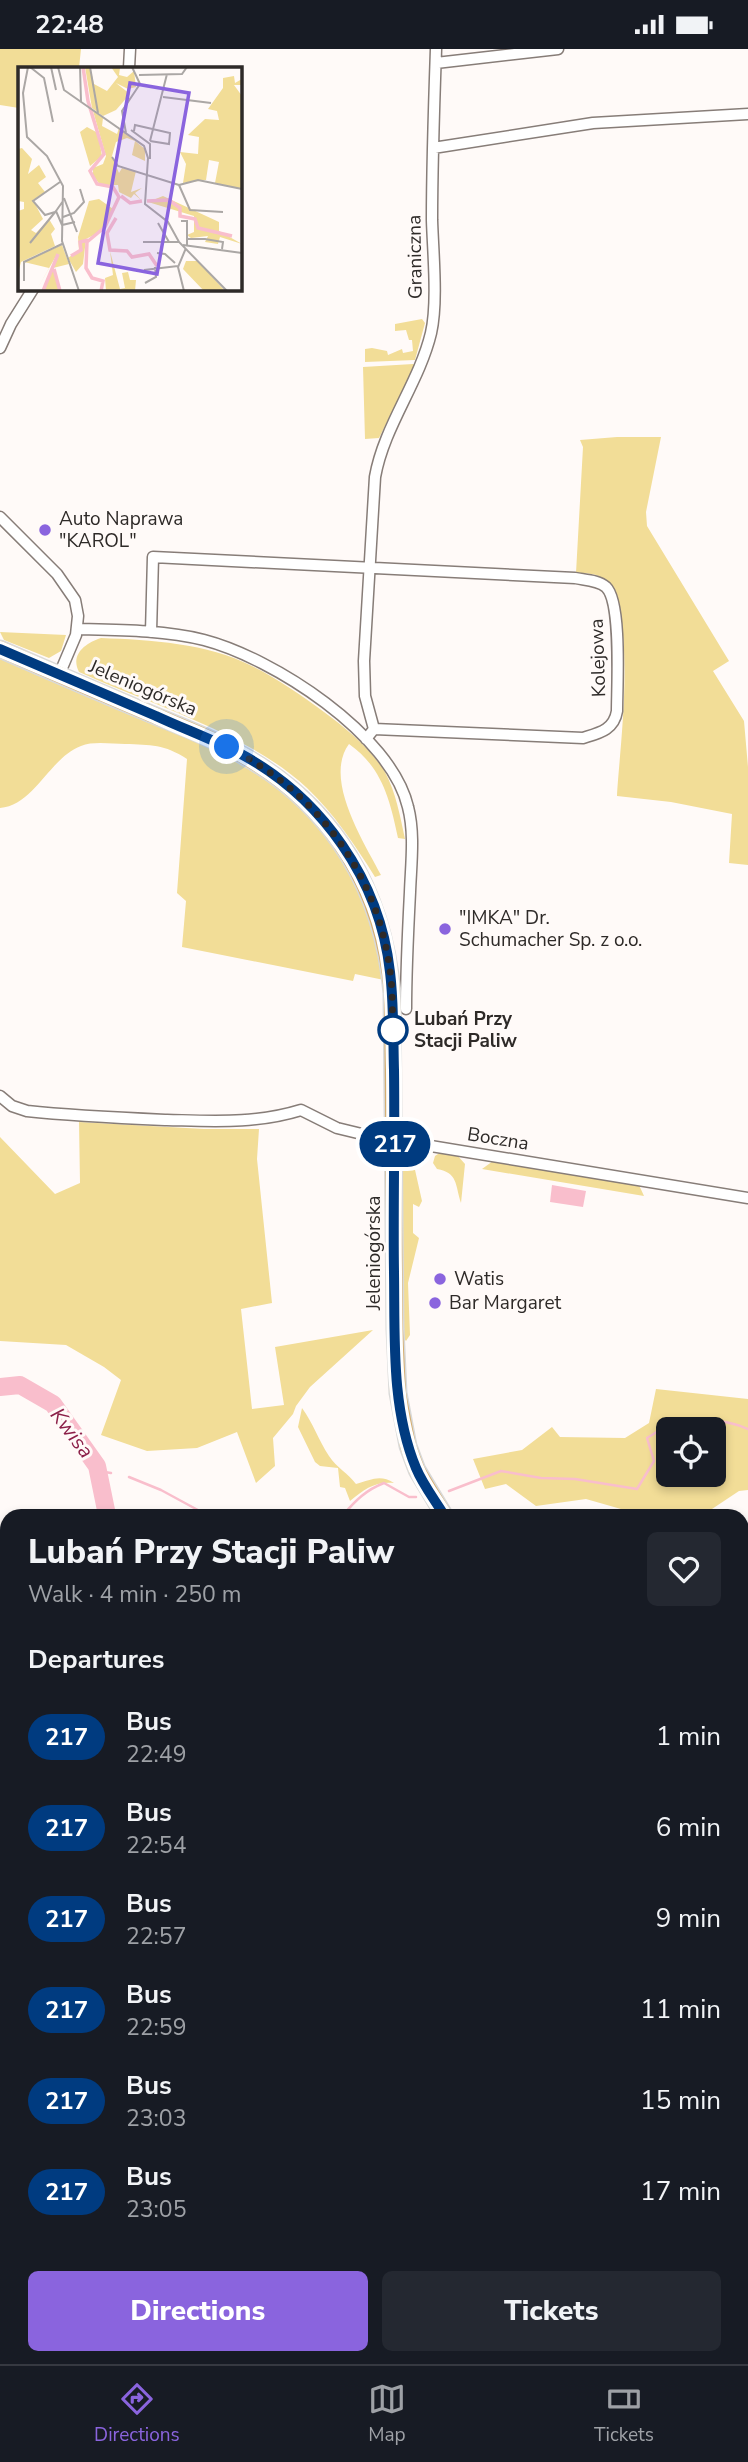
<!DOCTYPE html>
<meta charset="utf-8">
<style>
body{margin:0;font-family:"Nunito Sans",sans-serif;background:#242831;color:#f1f3f6;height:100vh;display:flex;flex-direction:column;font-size:26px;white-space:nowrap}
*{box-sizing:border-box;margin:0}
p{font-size:23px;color:#9ea1a6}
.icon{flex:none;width:38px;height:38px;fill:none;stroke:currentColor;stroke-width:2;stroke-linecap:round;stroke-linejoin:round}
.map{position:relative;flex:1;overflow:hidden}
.panel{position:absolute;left:0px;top:1460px;width:749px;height:856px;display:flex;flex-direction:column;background:#171b24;border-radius:21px 21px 0 0;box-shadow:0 4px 10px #0003}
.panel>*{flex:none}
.badge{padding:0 14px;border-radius:23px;font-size:24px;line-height:46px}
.controls{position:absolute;left:656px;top:1368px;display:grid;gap:14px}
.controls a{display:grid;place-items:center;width:70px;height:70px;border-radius:10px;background:#171b24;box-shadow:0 4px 10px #0003;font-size:35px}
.you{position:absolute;width:35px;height:35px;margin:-18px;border:5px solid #fff;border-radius:50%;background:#1a73e8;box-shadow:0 0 0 10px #1a73e833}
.map>.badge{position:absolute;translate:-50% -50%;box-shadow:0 0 0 4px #fff}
h2{padding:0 28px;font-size:26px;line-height:63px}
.round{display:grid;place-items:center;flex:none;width:74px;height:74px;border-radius:10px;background:#242831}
.summary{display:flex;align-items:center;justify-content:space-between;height:119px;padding:0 28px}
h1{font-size:33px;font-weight:800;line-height:52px}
.button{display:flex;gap:14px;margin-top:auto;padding:14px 28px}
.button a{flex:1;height:80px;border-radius:10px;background:#8a64de;color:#fff;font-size:28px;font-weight:800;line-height:80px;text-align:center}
.button a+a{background:#242831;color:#f1f3f6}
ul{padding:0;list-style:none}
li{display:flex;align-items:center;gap:21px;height:91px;padding:0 28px}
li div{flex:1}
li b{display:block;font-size:26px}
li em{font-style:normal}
li .badge{min-width:77px;font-weight:700;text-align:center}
.status{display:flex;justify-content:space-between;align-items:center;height:49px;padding:0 35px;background:#171b24;direction:ltr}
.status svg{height:19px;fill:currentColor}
.menu{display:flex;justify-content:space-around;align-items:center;height:98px;border-top:2px solid #363941;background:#171b24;font-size:19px;color:#9ea1a6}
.menu a{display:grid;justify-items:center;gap:4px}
.menu .active{color:#8a64de}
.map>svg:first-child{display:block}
.green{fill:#f2dd97;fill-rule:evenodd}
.water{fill:#f9becc}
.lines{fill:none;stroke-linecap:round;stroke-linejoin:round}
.stream{stroke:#f9becc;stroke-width:2.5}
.river{stroke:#f9becc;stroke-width:18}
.street-casing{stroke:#877d78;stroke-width:13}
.primary-casing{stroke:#d9d9d8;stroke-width:19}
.street{stroke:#fff;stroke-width:10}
.primary{stroke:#d5ae71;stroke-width:16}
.rail-casing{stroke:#918d8b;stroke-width:5}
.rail{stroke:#fffaf8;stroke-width:2.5;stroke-dasharray:8;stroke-linecap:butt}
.line-casing{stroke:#fff;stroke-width:16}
.line{stroke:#003b80;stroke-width:10}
.walk{stroke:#2e2a28;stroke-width:7;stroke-dasharray:0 12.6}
.poi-dot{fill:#8a64de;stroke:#fffaf8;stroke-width:2.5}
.stop-dot{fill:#fff;stroke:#003b80;stroke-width:3.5}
.labels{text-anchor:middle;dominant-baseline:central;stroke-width:6;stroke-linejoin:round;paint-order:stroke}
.street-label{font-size:19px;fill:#2e2a28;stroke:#fffaf8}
.poi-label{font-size:19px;fill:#2e2a28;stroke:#fffaf8;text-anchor:start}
.stop-label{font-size:19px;font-weight:bold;fill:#2e2a28;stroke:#fffaf8;text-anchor:start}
.water-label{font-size:21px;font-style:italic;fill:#8c2049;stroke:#fffaf8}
.inset-river{fill:none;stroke:#f9becc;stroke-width:3.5}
.inset-road{fill:none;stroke:#aba7a5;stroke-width:2}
.view{fill:#8a64de;fill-opacity:0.15;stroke:#8a64de;stroke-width:3.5}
.inset-edge{fill:none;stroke:#2e2a28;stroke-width:3.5}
</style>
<div class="status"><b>22:48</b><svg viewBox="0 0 49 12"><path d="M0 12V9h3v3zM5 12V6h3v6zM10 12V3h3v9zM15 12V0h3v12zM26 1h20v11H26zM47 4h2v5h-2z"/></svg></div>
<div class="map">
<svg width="748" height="2315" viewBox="0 0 748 2315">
<rect width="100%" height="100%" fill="#fffaf8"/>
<path class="green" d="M0 0H81L79 19H19V59L0 56Z
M422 270 425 274 415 311 365 313V300L372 299 387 302 388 306 402 300 403 304 413 302 412 291H409L406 281 395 282V275Z
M413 315 415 316 379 389 365 390 363 318Z
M617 388H661L646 463 647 477 729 612 713 622 744 672 748 718V816L729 814 732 765 671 753 617 747C619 701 640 558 602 529 595 524 584 524 576 524L583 398 580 391Z
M0 583 66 586 61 602 49 609 4 591Z
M101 589C151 591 207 594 252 617 277 629 302 647 324 663 346 679 371 700 385 723 396 744 400 767 405 790L398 789C390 751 382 718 349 695 323 730 364 793 381 826L375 828C355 796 335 766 307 739 248 684 152 656 79 623 70 606 85 594 101 589Z
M0 606 159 675 245 715 265 727 309 764 349 818 377 882 384 931 355 925 353 932 182 898 186 852 177 844 187 710C164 695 151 696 125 695 112 695 93 692 81 697 49 709 35 756 0 759Z
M79 1073 204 1080H259L257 1110 272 1254 241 1260 252 1360 284 1356 275 1298 373 1281 310 1338 296 1357 293 1365 273 1389 275 1417 256 1434 237 1383 197 1399 147 1402 101 1386 121 1331 104 1318 66 1296 0 1292V1088L55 1145 80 1134Z
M411 1103 422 1152 419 1158 413 1155V1184L419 1189 408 1234 410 1286 406 1292 402 1287 400 1114H403L405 1106Z
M441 1103 457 1106 465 1115 461 1154C455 1135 458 1124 437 1120L433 1114 435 1107Z
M493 1112 639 1136 644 1147 482 1120Z
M656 1340 748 1350V1441L739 1442 703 1466H642L586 1450 536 1457 506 1435 485 1440 473 1410 522 1401 552 1378 560 1388 625 1389 649 1374ZM668 1381H714V1426H668Z
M302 1359C313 1374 319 1392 329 1407 337 1419 348 1424 356 1435 371 1431 380 1425 394 1434 376 1432 364 1440 350 1452L345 1439 340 1438 338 1419 320 1417 315 1413 298 1378Z
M0 1576 7 1579V1768L0 1797Z"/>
<path class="water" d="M552 1136 586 1142 583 1158 550 1153Z"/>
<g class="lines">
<path class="stream" d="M98 1422 111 1424
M129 1428 161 1441 207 1466
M449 1442 501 1422 541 1429 575 1430 637 1440 654 1412 647 1389 668 1376C682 1380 694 1373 708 1372 721 1371 737 1375 748 1380
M343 1466C356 1451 366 1441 384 1434L409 1448H416"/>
<path class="river" d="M0 1338 20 1336 53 1355 97 1417 107 1466
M0 1869 7 1854"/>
<defs>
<path id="street" d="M436 14 558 0
M129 19 130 0
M433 99 593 74 748 65
M0 299 11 275 33 240
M0 468 57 525 75 551 78 567 76 586 59 626
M77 580C119 581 164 581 204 591 273 609 391 685 408 758 415 785 411 815 410 843 408 882 406 921 406 960
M151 583 153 508 575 529C585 531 598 531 606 538 622 553 617 638 617 662 614 681 599 684 583 689L374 680
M366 690 374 680 365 647 364 612 375 428C384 377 419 334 431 284 438 253 433 204 432 171 432 114 434 57 436 0
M0 1047 12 1057 27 1062C74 1067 121 1069 167 1071 213 1072 256 1075 301 1061L337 1079 370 1087 748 1149
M742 1745 748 1754
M742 1855 748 1865
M742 1895H748
M742 2017 748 2020
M742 2051 748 2049
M742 2223 748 2221
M732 2308 734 2315"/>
<path id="primary" d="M0 600C50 622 101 644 151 665 182 678 215 690 244 707 334 758 383 841 392 944L395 1280 398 1344 408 1397 417 1421 444 1466
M742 1632 748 1637"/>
</defs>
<use href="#street" class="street-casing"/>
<use href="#primary" class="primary-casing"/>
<use href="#street" class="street"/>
<use href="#primary" class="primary"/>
<defs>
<path id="rail" d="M0 1544 7 1547
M742 1968 748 1972"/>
</defs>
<use href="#rail" class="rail-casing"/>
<use href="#rail" class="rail"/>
</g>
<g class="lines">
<defs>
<path id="line" d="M0 600C52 622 104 645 156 667 184 680 214 691 241 705 322 749 380 831 390 923 394 955 393 989 394 1021 395 1089 393 1157 394 1224 395 1288 391 1359 416 1419 423 1436 435 1451 444 1466"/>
</defs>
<use href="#line" class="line-casing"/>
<use href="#line" class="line"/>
<path class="walk" d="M227 698C315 741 378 824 390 922 393 942 392 961 393 981"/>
</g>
<g class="poi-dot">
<circle cx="45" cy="481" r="7"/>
<circle cx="445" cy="880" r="7"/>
<circle cx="440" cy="1230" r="7"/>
<circle cx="435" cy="1254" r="7"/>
</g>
<circle class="stop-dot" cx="393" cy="981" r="14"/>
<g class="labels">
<g class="street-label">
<text transform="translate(415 208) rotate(-91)">Graniczna</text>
<text transform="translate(598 609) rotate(-92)">Kolejowa</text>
<text transform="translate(143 639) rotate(23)">Jeleniogórska</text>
<text transform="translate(498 1090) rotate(9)">Boczna</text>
<text transform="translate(374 1204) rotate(-90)">Jeleniogórska</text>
</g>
<g class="poi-label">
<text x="59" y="470">Auto Naprawa<tspan x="59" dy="22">"KAROL"</tspan></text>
<text x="459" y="869">"IMKA" Dr.<tspan x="459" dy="22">Schumacher Sp. z o.o.</tspan></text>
<text x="454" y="1230">Watis</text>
<text x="449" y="1254">Bar Margaret</text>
</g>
<g class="stop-label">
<text x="414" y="970">Lubań Przy<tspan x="414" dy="22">Stacji Paliw</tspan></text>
</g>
<g class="water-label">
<text transform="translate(72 1384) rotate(53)">Kwisa</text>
</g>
</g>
<g transform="translate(18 18)">
<rect width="224" height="224" fill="#fffaf8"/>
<path d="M67 0H72L76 17 89 24 100 10 93 0H107L102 1 101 8 109 10 116 4 118 20 110 22 98 16 112 27 98 43 85 49 74 41ZM216 9 217 16 224 12V18H216L224 29V122L197 116 201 95 191 93 188 113 165 116 168 97 162 85 180 87 181 70 170 68 187 52 201 53 199 44 190 42 205 21V11ZM75 44 85 51 84 59 99 67 101 61 127 82V94L114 88 117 74 109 71 98 75 94 89 101 106 104 101 118 104 113 125 124 121 117 126 123 133 116 127 113 131 101 125 100 118H82L75 108V101L85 97 88 89ZM69 60 80 66 84 89 72 99 62 65ZM4 81 14 92 10 107 21 98 28 110 20 116 27 125 15 133 25 152 13 163 18 166 31 152 37 162 33 167 37 179 3 195 0 206V144L6 142V135L0 134V82ZM145 129 201 155V164L224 177 202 170 200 177 187 175 190 169 173 171 169 168 176 165V149L130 135ZM81 132 95 142 84 164 68 172 65 197 58 205 50 191 61 183 60 170 71 134ZM44 178 51 197 35 201 41 224H26L38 189 18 224 31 201 6 195ZM92 184 102 222 107 221 104 206 110 205 112 213H118L117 224H88L87 211 95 208ZM168 194H180L207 224H186L165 202Z" fill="#f2dd97"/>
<path class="inset-river" d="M65 0 70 34 86 87 72 104 79 117 95 120 101 130 87 160 69 175 68 201 74 211 85 214 83 224M103 129 112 136 124 134M129 134 151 133 162 141V149L177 152 180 161 214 169M98 151 89 166 92 183 109 184 114 190 131 187 139 199M53 189 63 183 62 175 70 173M36 202 42 224M25 224 40 187"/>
<path class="inset-road" d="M10 0 5 26 9 70 29 89 45 119 44 174 61 224M12 0 26 11 35 55M33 0 38 23M40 0 46 23 126 79 130 91 127 137 150 155 161 175 209 224M62 0 63 35M72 0 80 46M121 8 164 7 169 0M145 30 193 36M113 63 132 77V92M116 64 117 58 152 66 151 77 132 74M108 66 104 44 122 17 114 0M132 74 149 7M94 90 100 99 161 118M161 118 180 113 224 122M161 118 172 143 205 145M46 131 59 165M45 134 38 144 44 158 57 155M37 145 27 148 15 134 42 115M45 150 56 146 66 135 62 122M163 154H169V172M140 156 151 175M125 175H161M12 176 38 144M165 178 224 186M169 178V172H187L205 175 204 182M139 186 147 187 157 196M126 203 160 199M6 214V195L44 177M127 216 138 210 137 200M166 224 160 200 168 181"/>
<path class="view" d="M112 16 171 26 139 207 80 196Z"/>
<rect width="224" height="224" class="inset-edge"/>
</g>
</svg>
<div class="controls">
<a><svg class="icon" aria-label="locate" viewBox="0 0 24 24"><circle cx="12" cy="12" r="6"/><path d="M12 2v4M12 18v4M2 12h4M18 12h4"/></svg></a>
</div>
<div class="you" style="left:227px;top:698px"></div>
<b class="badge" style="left:395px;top:1095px;background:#003b80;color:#fff">217</b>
<section class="panel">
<div class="summary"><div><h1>Lubań Przy Stacji Paliw</h1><p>Walk · 4 min · 250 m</p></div><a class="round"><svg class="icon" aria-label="heart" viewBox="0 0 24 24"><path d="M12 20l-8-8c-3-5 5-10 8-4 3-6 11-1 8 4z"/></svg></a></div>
<h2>Departures</h2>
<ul>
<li><span class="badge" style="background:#003b80;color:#fff">217</span><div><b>Bus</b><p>22:49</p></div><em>1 min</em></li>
<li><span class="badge" style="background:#003b80;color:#fff">217</span><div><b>Bus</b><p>22:54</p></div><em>6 min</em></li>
<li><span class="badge" style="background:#003b80;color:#fff">217</span><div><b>Bus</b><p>22:57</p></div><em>9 min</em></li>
<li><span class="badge" style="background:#003b80;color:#fff">217</span><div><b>Bus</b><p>22:59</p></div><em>11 min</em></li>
<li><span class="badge" style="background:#003b80;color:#fff">217</span><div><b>Bus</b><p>23:03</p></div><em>15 min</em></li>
<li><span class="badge" style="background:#003b80;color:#fff">217</span><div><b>Bus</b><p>23:05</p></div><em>17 min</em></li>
</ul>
<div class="button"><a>Directions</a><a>Tickets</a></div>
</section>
</div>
<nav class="menu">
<a class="active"><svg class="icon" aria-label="directions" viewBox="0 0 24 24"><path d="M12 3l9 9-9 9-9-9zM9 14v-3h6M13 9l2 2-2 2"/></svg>Directions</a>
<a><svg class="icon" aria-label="map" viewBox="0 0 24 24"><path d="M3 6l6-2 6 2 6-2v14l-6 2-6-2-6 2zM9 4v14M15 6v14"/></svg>Map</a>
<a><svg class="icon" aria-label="tickets" viewBox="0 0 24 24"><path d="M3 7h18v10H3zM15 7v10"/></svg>Tickets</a>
</nav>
